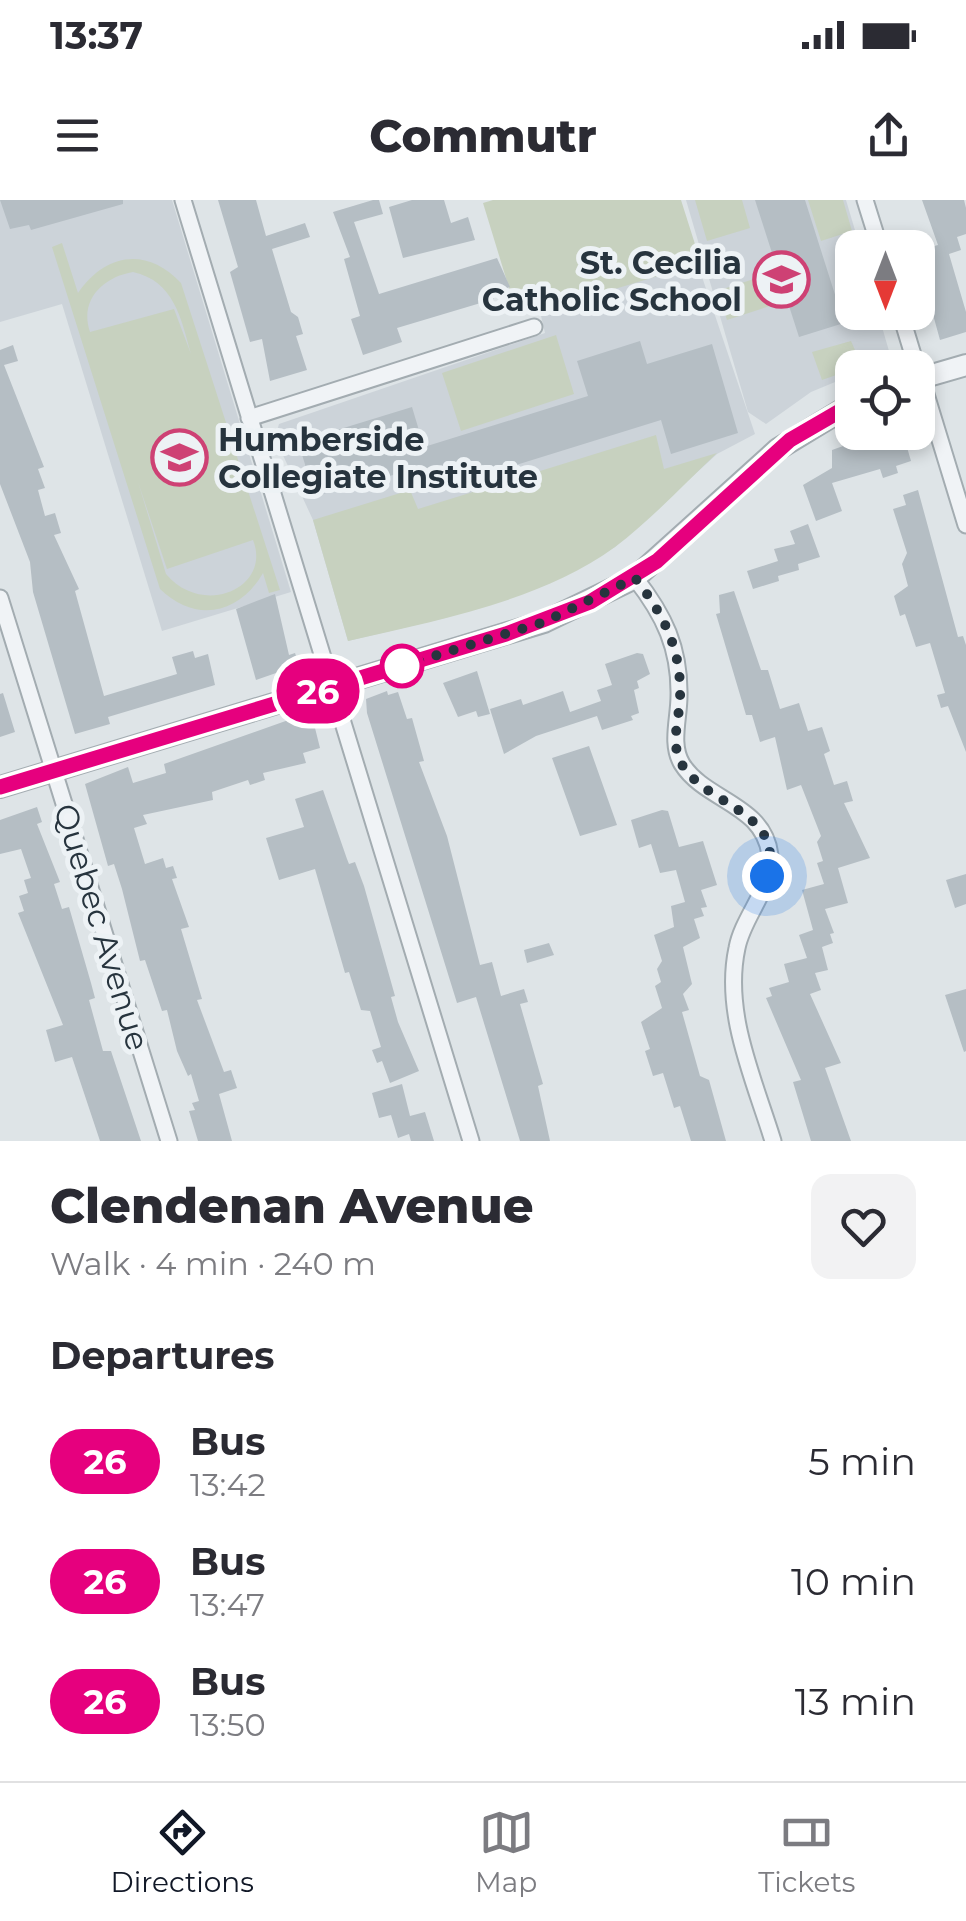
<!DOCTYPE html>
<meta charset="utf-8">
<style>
body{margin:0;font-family:Montserrat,sans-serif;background:#f2f2f3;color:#2b2b33;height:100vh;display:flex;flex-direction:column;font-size:38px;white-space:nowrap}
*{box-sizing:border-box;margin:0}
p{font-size:32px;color:#7c7c81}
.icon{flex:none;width:55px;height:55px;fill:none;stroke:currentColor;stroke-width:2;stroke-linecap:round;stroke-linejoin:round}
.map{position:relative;height:941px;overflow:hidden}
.details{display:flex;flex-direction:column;background:#fff;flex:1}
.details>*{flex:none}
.badge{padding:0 20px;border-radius:32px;font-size:35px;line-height:65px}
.needle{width:65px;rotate:180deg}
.fabs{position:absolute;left:835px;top:30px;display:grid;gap:20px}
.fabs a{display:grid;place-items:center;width:100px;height:100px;border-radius:20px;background:#fff;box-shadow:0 5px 15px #0003;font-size:50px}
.you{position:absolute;width:50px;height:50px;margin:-25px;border:8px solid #fff;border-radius:50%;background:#1a73e8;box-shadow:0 0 0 15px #1a73e833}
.map>.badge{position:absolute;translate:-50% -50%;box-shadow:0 0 0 5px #fff}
h2{padding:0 50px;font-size:38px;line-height:90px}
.round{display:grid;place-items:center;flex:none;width:105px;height:105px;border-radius:20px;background:#f2f2f3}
.head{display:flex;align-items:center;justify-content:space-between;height:170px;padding:0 50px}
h1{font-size:48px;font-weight:800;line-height:75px}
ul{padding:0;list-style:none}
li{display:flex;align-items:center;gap:30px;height:120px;padding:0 50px}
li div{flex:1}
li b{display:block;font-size:38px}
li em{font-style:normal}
li .badge{min-width:110px;font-weight:700;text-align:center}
.status{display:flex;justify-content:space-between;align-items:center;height:70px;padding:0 50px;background:#fff;direction:ltr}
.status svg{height:28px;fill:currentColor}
header{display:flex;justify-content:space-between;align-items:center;height:130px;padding:0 50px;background:#fff;font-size:45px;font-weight:800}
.menu{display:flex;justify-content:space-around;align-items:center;height:140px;border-top:2px solid #e1e1e2;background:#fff;font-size:28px;color:#7c7c81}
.menu a{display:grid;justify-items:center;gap:5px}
.menu .selected{color:#111827}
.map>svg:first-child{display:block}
.built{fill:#ccd3d9}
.green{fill:#c7d1bf;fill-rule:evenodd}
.building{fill:#b5bec4}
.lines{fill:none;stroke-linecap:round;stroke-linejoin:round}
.minor-casing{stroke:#a3acb1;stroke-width:19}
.tertiary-casing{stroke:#a3acb1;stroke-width:24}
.minor{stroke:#f0f3f6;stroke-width:15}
.tertiary{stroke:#f0f3f6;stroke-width:20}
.line-casing{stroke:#fff;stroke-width:22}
.line{stroke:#e6007e;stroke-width:15}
.walk{stroke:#27343e;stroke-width:10;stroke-dasharray:0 18}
.stop-dot{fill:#fff;stroke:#e6007e;stroke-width:5}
.labels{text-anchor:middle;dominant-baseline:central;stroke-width:10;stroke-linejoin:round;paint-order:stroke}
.poi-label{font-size:32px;font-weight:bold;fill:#27343e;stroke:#edf2f5;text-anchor:end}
.street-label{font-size:32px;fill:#27343e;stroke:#edf2f5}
</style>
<div class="status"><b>13:37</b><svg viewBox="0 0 49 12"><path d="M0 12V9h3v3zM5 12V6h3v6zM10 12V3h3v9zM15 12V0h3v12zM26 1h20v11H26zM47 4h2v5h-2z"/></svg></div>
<header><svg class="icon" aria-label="menu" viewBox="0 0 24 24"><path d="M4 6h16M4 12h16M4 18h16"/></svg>Commutr<svg class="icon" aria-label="share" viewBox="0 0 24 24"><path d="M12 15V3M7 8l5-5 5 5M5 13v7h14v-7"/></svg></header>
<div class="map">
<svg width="966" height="941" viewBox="0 0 966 941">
<rect width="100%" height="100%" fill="#dee4e7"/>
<path class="built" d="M0 0H172L291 392 162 431 62 104 0 122Z
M686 0H846L860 47 852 48V112L878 113 891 158 870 167 852 168V175L811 192 766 224 748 212Z
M697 62 755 234 717 254 615 347 548 384 445 418 348 441 313 320 275 238 279 224 545 133 539 107Z"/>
<path class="green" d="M493 0H681L701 63 542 111V104L516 111 483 3Z
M695 0H742L750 28 707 41Z
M808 0H843L852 31 821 41Z
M62 43 78 93C105 54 146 46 181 83L280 390 269 393 263 373C239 415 195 423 160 389L52 47ZM133 72C174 81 181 118 191 154L174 109 90 132C79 100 103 77 133 72ZM138 282 167 369 253 340C272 388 203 418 166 374Z
M760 77 770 106 727 120 717 91Z
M556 135 574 194 461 231 442 173Z
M851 141 862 166 822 180 812 152Z
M656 235 664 269 717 253C684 284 651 320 615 347 539 402 437 420 348 441L313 320 410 290 418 309Z"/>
<path class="building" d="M0 0H123V4L31 30 29 25 10 29Z
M218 0H256L266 36 305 23 310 37 272 49 291 112 298 117 303 134 296 136 307 170 270 181 262 139 250 142 230 72 238 67Z
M373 0H379L383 14 354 22 379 94 497 58 510 87 492 93 494 99 397 128 402 142 363 155 351 119 360 116 344 59 350 57 333 12Z
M412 0H444L451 23 468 17 475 40 403 58 389 7Z
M755 0H805L844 123 799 137Z
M922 0H964L966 8V34L957 37 961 50 949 54 966 112V132L940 140 918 60 919 50 938 45Z
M640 141 647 164 712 144 738 233 671 254 661 220 426 293 419 268 315 296 298 242 412 207 424 247 588 196 577 161Z
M13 145 18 161 4 165 44 267 38 269 45 288 38 290 45 316 55 313 61 333 54 335 79 389 75 391 104 496 177 474 172 457 193 451 195 458 208 454 215 485 108 517 110 524 75 534 33 392 30 362 0 284V150Z
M904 237 911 261 896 266 898 273 883 278 880 269 832 283 842 311 816 321 803 285 832 268V250L857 241 862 246Z
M918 290 958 437 963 436 966 445V552L948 506 941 508 937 495 945 493 930 443 916 447 905 414 900 416 894 396 908 386 902 364 907 353 893 309 906 305 903 295Z
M808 324 820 357 798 364 799 370 778 376 779 381 753 389 747 371 778 361 774 349 795 344 790 331Z
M734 391 761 470H768L780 509 799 503 808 531 822 527 830 551 824 554 834 585 847 581 853 601 844 603 870 658 838 668 848 703 825 709 834 733 830 734 833 743 822 747 828 770 815 773 821 790 810 794 841 863 825 868 851 941H811L793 882 801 880 766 798 772 796 769 788 789 782 784 764 807 758 799 735 813 730 802 690 824 684 817 663 823 661 817 642 821 636 801 585 787 590 775 537 760 542 752 515H746L716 414 720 413 719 395Z
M275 394 289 455 295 453 299 465 256 480 236 409Z
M637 453 643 454 650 474 637 481 639 488 634 490 639 513 631 516 633 520 602 530 597 516 536 536 504 554 490 509 521 499 523 505 563 491 570 512 601 501 597 490 612 485 605 464Z
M477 471 490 514 478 517 476 511 458 517 443 483Z
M387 491 388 495 398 492 407 519 412 518 424 561 419 562 447 636 480 765 492 762 501 796 524 789 528 802 520 804 543 884 538 886 550 941H520L476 797 457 803 367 513 366 499Z
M3 493 15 532 0 537V494Z
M311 512 320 548 303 553 306 563 263 573 265 580 250 585 248 580 212 592 213 600 143 615 147 624 134 628 145 664 163 658 166 668 173 666 177 678 172 679 189 727 181 729 202 799 197 800 224 872 231 870 237 888 219 894 232 941H198L189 911 195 910 192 903 199 901 191 874 188 876 177 851 167 810 162 811 145 760 140 761 122 689 114 664 108 666 85 584 128 567 133 583 166 573 164 564Z
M589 546 617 625 580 636 552 558Z
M323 590 347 659 349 664 355 662 364 686 395 796 391 797 398 822 419 871 390 883 382 861 377 863 372 850 381 847 370 811 361 810 349 772 345 773 315 669 279 680 266 638 304 627 295 599Z
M37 607 42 622 37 624 60 682 54 684 62 709 69 707 91 783 95 798 89 800 103 851H111L141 941H100L72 857 55 862 46 830 63 825 18 713 24 711 19 696 28 693 24 680 31 678 21 649 0 654V620Z
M662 610 668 611 679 647 703 641 717 685 701 690 707 707 701 708 704 716 694 719 700 738 683 747 692 784 683 794 689 810 682 812 700 876 709 880 726 941H691L680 906 674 908 663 873 653 876 645 851 650 849 641 822 662 808 655 786 661 782 657 769 662 761 654 735 674 727 671 706 685 702 676 670 660 673 651 644 639 648 631 620Z
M966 674V704L955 708 946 680Z
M549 743 554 755 527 763 524 750Z
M966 789V851L964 852 945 795Z
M402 884 410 916 425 912 434 941H411L409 934 398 938 391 915 379 918 372 893Z"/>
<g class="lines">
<defs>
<path id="minor" d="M183 0 471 941
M865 0 880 48
M900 112 917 168
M918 168 966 325
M249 218 534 127
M635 378C664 415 680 448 679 496 679 519 670 544 682 564 705 601 764 604 770 655 773 688 743 716 737 748 723 813 754 879 773 941
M0 398 169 941"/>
<path id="tertiary" d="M918 179 966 165
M0 587 544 422 635 378 778 249 852 204"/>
</defs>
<use href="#minor" class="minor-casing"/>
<use href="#tertiary" class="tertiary-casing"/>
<use href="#minor" class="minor"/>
<use href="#tertiary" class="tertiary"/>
</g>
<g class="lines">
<defs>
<path id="line" d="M0 587 506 434 590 402 657 361 790 240 852 204"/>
</defs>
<use href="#line" class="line-casing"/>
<use href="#line" class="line"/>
<path class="walk" d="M402 466 544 422 635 378C664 415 682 450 680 499 679 519 671 542 680 561 702 606 787 610 767 676"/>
</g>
<defs>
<symbol id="school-ring" viewBox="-11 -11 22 22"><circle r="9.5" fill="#edf2f5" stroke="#ce4174" stroke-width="1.5"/><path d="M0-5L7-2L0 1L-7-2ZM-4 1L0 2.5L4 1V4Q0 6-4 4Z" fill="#ce4174"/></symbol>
</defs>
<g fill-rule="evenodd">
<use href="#school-ring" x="750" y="48" width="63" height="63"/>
<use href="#school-ring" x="148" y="226" width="63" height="63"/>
</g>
<circle class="stop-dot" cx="402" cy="466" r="20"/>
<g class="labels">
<g class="poi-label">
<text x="742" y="62">St. Cecilia<tspan x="742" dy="37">Catholic School</tspan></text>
<text x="218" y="239" text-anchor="start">Humberside<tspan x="218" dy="37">Collegiate Institute</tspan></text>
</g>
<g class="street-label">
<text transform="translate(102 727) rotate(73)">Quebec Avenue</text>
</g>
</g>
</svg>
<div class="fabs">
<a><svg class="needle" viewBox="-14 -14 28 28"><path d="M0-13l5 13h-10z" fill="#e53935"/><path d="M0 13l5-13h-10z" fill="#7c7c81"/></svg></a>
<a><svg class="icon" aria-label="locate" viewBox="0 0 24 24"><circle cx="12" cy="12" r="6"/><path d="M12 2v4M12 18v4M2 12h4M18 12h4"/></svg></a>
</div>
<div class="you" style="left:767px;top:676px"></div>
<b class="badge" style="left:318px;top:491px;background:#e6007e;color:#fff">26</b>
</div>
<section class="details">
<div class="head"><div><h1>Clendenan Avenue</h1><p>Walk · 4 min · 240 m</p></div><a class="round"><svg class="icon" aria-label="heart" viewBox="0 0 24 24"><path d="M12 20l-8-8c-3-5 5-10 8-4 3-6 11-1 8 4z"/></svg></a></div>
<h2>Departures</h2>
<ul>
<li><span class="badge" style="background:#e6007e;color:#fff">26</span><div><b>Bus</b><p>13:42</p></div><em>5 min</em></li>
<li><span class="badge" style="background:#e6007e;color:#fff">26</span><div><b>Bus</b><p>13:47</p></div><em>10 min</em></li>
<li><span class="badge" style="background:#e6007e;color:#fff">26</span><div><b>Bus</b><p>13:50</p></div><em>13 min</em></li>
</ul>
</section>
<nav class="menu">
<a class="selected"><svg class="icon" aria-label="directions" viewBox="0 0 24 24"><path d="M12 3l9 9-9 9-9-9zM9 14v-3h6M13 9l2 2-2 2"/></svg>Directions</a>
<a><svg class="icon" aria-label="map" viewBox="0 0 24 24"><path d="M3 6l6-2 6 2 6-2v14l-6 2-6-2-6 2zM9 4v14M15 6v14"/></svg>Map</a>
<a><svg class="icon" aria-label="tickets" viewBox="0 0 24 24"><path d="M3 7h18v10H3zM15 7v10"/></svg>Tickets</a>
</nav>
